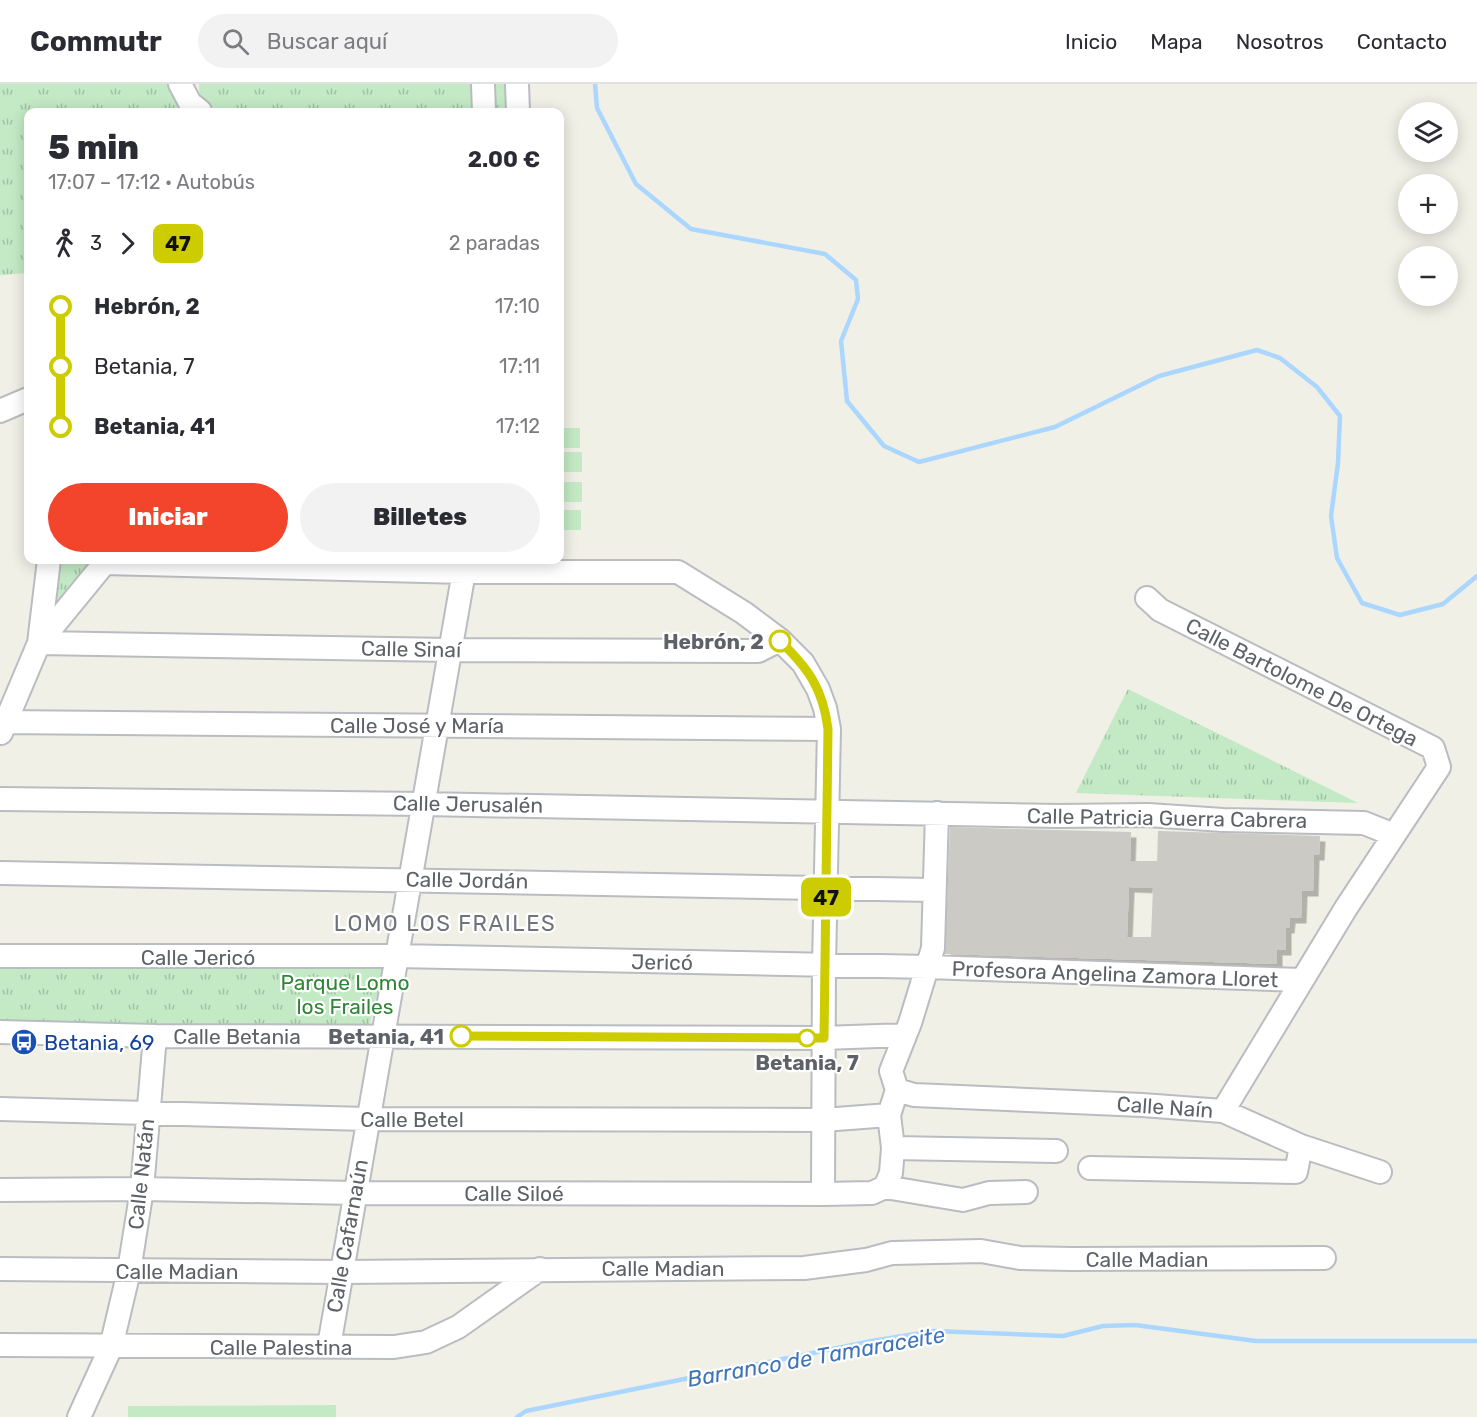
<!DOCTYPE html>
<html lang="es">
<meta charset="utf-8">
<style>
body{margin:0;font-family:Rubik,sans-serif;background:#f2f2f3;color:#2b2b33;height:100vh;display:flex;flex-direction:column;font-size:22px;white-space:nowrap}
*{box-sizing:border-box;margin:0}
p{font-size:20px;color:#7c7c81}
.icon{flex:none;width:33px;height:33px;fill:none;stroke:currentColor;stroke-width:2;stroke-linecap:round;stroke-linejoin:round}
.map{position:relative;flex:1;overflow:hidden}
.details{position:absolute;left:24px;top:24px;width:540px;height:456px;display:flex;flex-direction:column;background:#fff;border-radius:12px;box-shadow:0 3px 15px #0003}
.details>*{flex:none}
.badge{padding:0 12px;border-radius:9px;font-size:21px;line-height:39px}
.tools{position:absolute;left:1398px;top:18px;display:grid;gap:12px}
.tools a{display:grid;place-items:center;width:60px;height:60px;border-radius:50%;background:#fff;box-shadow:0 3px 15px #0003;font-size:30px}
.map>.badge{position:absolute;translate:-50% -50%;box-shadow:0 0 0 3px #fff}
.legs{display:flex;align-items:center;gap:9px;height:66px;padding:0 24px;font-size:20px}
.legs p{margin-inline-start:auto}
.headline{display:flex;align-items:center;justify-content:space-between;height:102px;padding:0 24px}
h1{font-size:33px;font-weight:800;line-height:45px}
.action{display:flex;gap:12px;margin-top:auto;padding:12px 24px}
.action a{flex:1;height:69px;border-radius:36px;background:#f3442c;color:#fff;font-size:24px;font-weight:800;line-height:69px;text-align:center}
.action a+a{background:#f2f2f3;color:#2b2b33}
ul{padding:0 24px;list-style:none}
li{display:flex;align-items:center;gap:21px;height:60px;font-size:22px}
li i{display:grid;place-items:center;width:9px;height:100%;margin:0 8px;background:currentColor}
li i::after{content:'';width:15px;height:15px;margin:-8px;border:4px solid;border-radius:50%;background:#fff}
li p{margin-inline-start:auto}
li:first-child i{background:linear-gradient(#0000 50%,currentColor 0)}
li:last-child i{background:linear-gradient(currentColor 50%,#0000 0)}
header{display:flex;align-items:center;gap:36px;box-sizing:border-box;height:84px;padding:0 30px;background:#fff;border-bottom:2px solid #e1e1e2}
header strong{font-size:28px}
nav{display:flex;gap:33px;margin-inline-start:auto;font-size:21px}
.search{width:420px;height:54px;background:#f2f2f3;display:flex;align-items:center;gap:15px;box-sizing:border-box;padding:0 21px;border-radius:33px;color:#7c7c81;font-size:22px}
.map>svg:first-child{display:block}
.park{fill:url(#park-tufts)}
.garden{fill:#c3eac5}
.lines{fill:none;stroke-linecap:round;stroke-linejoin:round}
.stream{stroke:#aad6ff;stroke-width:4.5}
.building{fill:#cccac4;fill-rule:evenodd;filter:url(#shadow)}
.minor-casing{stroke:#b9bcc1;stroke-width:26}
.minor{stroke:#fff;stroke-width:22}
.line-1-casing{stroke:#fff;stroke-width:14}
.line-1{stroke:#cc0;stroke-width:9}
.stop-1-dot{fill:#fff;stroke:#cc0;stroke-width:3}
.labels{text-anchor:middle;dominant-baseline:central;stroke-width:4.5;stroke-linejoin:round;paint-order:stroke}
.stop-label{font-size:21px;font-weight:bold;fill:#5e6268;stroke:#fff;text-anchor:end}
.street-label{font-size:21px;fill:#5e6268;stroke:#fff}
.park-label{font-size:21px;fill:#308538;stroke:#fff}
.transit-label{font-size:21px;fill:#164399;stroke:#fff;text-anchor:start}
.neighbourhood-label{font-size:22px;letter-spacing:1.5px;fill:#6f747a;stroke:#fff}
.water-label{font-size:22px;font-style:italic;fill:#3f75b8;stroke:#fff}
</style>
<header>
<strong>Commutr</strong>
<div class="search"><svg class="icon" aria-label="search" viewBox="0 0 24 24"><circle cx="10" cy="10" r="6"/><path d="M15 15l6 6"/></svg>Buscar aquí</div>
<nav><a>Inicio</a><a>Mapa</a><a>Nosotros</a><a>Contacto</a></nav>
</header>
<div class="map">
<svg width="1477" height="1333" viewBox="0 0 1477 1333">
<defs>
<pattern id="park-tufts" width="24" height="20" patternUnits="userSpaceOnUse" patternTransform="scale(1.5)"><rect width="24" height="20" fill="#c3eac5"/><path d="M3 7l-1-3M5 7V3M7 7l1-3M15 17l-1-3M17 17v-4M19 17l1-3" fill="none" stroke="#a2c1a4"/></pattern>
<filter id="shadow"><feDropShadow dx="5.5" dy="5.5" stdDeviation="0" flood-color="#0004"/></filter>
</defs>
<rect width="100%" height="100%" fill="#f1f0e7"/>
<path class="park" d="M0 0H172L186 28H28V189L0 191Z
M199 0H517L518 28H200Z
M53 476H92L44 548Z
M1128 605 1358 719 1076 709Z
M385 879 369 943 0 938V880Z"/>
<path class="garden" d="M560 344H580V364H560Z
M560 368H582V388H560Z
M560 398H582V418H560Z
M560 426H581V446H560Z
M336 1321V1333H128V1322Z"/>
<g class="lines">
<path class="stream" d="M595 0 597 24 636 100 691 145 825 170 856 196 858 215 841 257 847 317 884 362 919 378 1055 343 1159 292 1257 266 1280 274 1317 303 1340 332 1338 379 1331 432 1337 474 1362 519 1400 531 1443 520 1477 492
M517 1333 526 1327 872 1257 934 1247 1063 1252 1103 1242 1135 1241 1256 1257H1477"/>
</g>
<path class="building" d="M950 743 1131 748 1130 777H1157L1158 747 1320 752 1319 771H1314L1313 807H1302L1301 834H1290L1289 844H1286V866H1277V880L945 870ZM1129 803 1153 804 1151 853H1127Z"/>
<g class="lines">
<defs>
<path id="minor" d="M180 0 190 19 200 27
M483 0 484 28
M517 0 518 28
M0 327 28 315
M49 476 39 559 450 566 758 567 780 556
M104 479 464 488H678L744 529 780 556 803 579 818 605 825 624 829 645 824 881 823 1110
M1147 514 1160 526 1433 664 1439 683 1346 824 1223 1027
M0 638 829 645
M1 649 39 559 107 476
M0 715 424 720 1058 732 1148 731 1223 736 1364 739 1394 751
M0 789 933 806
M0 872H396L928 883 1302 896
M0 948 155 952 824 954 905 951
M897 1006 914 1011 1142 1021 1223 1027 1301 1062 1296 1088 1090 1084
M0 1025 367 1035 823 1036 889 1031
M1301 1062 1380 1088
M893 1064 1056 1067
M885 1103 891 1089 893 1064 889 1031 897 1006 891 987 910 939 933 864 937 729
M0 1106 142 1105 355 1109 823 1110 872 1109 885 1103 963 1116 989 1109 1026 1108
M0 1185 342 1188 804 1184 866 1176 892 1169 981 1167 1020 1174 1072 1175 1324 1174
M0 1261 394 1263 426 1258 458 1243 540 1185
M329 1262 466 476
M79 1333 111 1263 129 1187 142 1105 155 952"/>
</defs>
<use href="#minor" class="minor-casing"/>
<use href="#minor" class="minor"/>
</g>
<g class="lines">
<defs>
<path id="line-1" d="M461 952 824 954 828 645C823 605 809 585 780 557"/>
</defs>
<use href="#line-1" class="line-1-casing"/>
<use href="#line-1" class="line-1"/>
</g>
<defs>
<symbol id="bus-disc" viewBox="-11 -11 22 22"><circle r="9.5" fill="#1a4fb4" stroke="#fff"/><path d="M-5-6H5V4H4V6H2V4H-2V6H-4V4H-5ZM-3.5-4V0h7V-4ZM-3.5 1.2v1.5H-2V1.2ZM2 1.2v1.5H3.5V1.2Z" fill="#fff"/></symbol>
</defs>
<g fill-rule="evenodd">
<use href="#bus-disc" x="9" y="943" width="30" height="30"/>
</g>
<g class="stop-1-dot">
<circle cx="780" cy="557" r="10"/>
<circle cx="461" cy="952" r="10"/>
<circle cx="807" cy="954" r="8"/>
</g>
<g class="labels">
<g class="stop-label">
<text x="764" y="557">Hebrón, 2</text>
<text x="444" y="952">Betania, 41</text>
<text x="807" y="978" text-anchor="middle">Betania, 7</text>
</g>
<g class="street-label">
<text transform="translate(411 565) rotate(1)">Calle Sinaí</text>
<text transform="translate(1302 598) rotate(27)">Calle Bartolome De Ortega</text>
<text x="417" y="641">Calle José y María</text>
<text transform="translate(468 720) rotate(1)">Calle Jerusalén</text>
<text transform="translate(1167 734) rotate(1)">Calle Patricia Guerra Cabrera</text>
<text transform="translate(467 796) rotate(1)">Calle Jordán</text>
<text x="198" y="873">Calle Jericó</text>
<text transform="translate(662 878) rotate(1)">Jericó</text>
<text transform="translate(1115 890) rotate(2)">Profesora Angelina Zamora Lloret</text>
<text x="237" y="952">Calle Betania</text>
<text transform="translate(1165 1023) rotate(4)">Calle Naín</text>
<text x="412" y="1035">Calle Betel</text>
<text transform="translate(141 1090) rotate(-84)">Calle Natán</text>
<text x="514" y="1109">Calle Siloé</text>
<text transform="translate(347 1152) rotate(-80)">Calle Cafarnaún</text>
<text x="1147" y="1175">Calle Madian</text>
<text x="663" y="1184">Calle Madian</text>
<text x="177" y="1187">Calle Madian</text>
<text x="281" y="1263">Calle Palestina</text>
</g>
<g class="park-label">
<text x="345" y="898">Parque Lomo<tspan x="345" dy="24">los Frailes</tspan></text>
</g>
<g class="transit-label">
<text x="44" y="958">Betania, 69</text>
</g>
<g class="neighbourhood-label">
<text x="445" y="839">LOMO LOS FRAILES</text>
</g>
<g class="water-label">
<text transform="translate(816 1273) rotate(-10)">Barranco de Tamaraceite</text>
</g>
</g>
</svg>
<div class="tools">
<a><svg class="icon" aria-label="layers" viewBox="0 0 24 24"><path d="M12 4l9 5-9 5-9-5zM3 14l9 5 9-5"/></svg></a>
<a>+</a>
<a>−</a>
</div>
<b class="badge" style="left:826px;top:813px;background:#cc0;color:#111">47</b>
<section class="details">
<div class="headline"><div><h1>5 min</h1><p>17:07 – 17:12 · Autobús</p></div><b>2.00 €</b></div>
<div class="legs"><svg class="icon" aria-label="walk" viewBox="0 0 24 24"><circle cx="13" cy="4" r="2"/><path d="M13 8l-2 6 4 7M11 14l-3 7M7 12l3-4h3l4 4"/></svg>3<svg class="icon" aria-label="forward" viewBox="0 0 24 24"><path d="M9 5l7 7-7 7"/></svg><b class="badge" style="background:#cc0;color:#111">47</b><p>2 paradas</p></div>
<ul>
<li><i style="color:#cc0"></i><b>Hebrón, 2</b><p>17:10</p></li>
<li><i style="color:#cc0"></i><span>Betania, 7</span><p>17:11</p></li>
<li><i style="color:#cc0"></i><b>Betania, 41</b><p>17:12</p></li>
</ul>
<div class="action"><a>Iniciar</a><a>Billetes</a></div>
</section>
</div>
